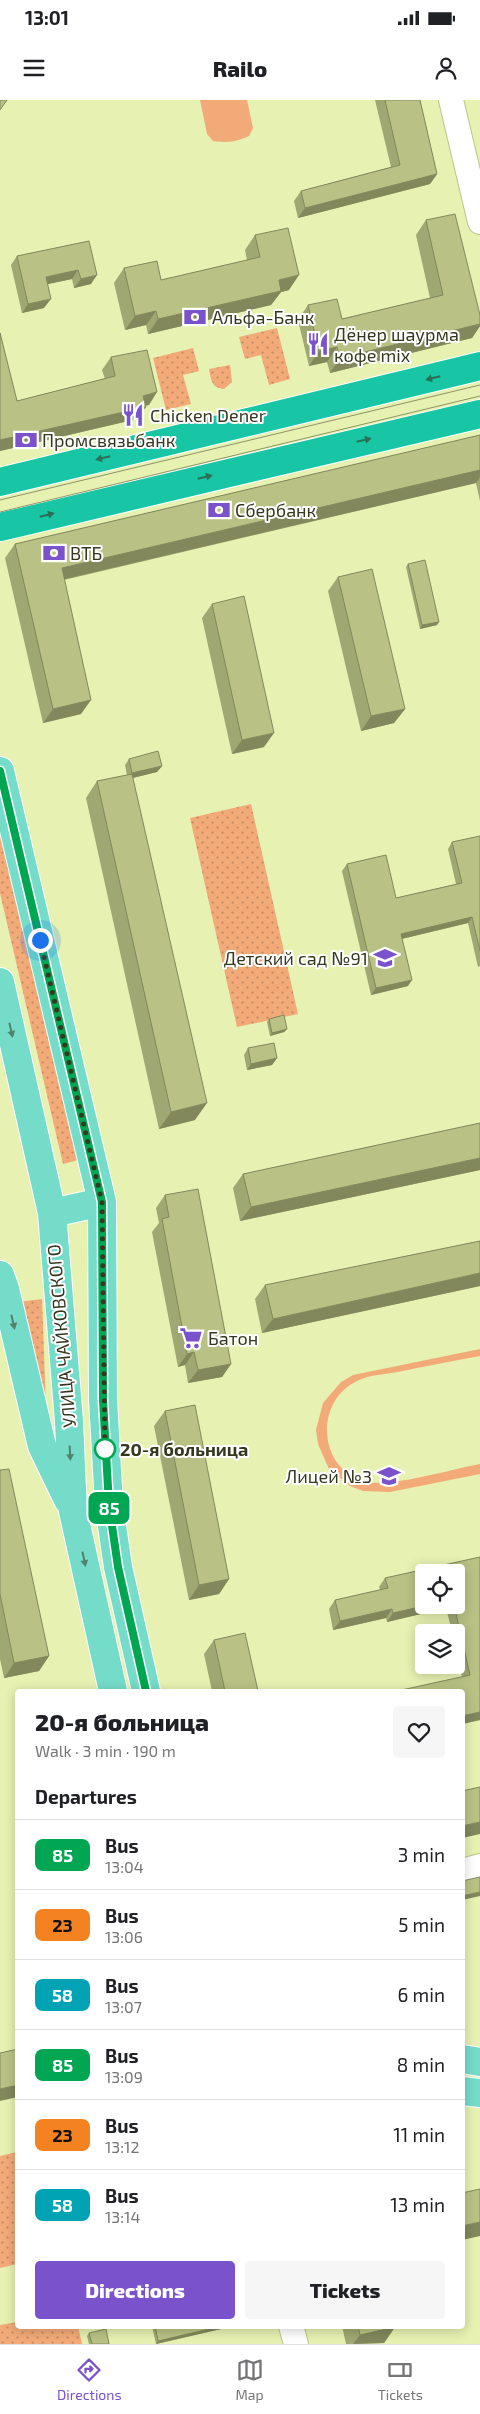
<!DOCTYPE html>
<meta charset="utf-8">
<style>
body{margin:0;font-family:"Exo 2",sans-serif;background:#f6f6f6;color:#202124;height:100vh;display:flex;flex-direction:column;font-size:19px;white-space:nowrap}
*{box-sizing:border-box;margin:0}
p{font-size:16px;color:#757577}
.icon{flex:none;width:28px;height:28px;fill:none;stroke:currentColor;stroke-width:2;stroke-linecap:round;stroke-linejoin:round}
.map{position:relative;flex:1;overflow:hidden}
.side{position:absolute;left:15px;top:1589px;width:450px;height:640px;display:flex;flex-direction:column;background:#fff;border-radius:5px;box-shadow:0 2px 12px #0003}
.side>*{flex:none}
.badge{padding:0 10px;border-radius:8px;font-size:18px;line-height:32px}
.buttons{position:absolute;left:415px;top:1464px;display:grid;gap:10px}
.buttons a{display:grid;place-items:center;width:50px;height:50px;border-radius:5px;background:#fff;box-shadow:0 2px 12px #0003;font-size:25px}
.you{position:absolute;width:25px;height:25px;margin:-12px;border:4px solid #fff;border-radius:50%;background:#1a73e8;box-shadow:0 0 0 8px #1a73e833}
.map>.badge{position:absolute;translate:-50% -50%;box-shadow:0 0 0 2px #fff}
h2{padding:0 20px;font-size:19px;line-height:45px}
.round{display:grid;place-items:center;flex:none;width:52px;height:52px;border-radius:5px;background:#f6f6f6}
.summary{display:flex;align-items:center;justify-content:space-between;height:85px;padding:0 20px}
h1{font-size:24px;font-weight:800;line-height:38px}
.button{display:flex;gap:10px;margin-top:auto;padding:10px 20px}
.button a{flex:1;height:58px;border-radius:5px;background:#7a52cb;color:#fff;font-size:20px;font-weight:800;line-height:58px;text-align:center}
.button a+a{background:#f6f6f6;color:#202124}
ul{padding:0;list-style:none}
li{display:flex;align-items:center;gap:15px;height:70px;padding:0 20px;border-top:1px solid #e0e0e0}
li div{flex:1}
li b{display:block;font-size:19px}
li em{font-style:normal}
li .badge{min-width:55px;font-weight:700;text-align:center}
.status{display:flex;justify-content:space-between;align-items:center;height:35px;padding:0 25px;background:#fff;direction:ltr}
.status svg{height:14px;fill:currentColor}
header{display:flex;justify-content:space-between;align-items:center;height:65px;padding:0 20px;background:#fff;font-size:22px;font-weight:800}
.menu{display:flex;justify-content:space-around;align-items:center;height:70px;border-top:1px solid #e0e0e0;background:#fff;font-size:14px;color:#757577}
.menu a{display:grid;justify-items:center;gap:2px}
.menu .selected{color:#7a52cb}
.map>svg:first-child{display:block}
.grass{fill:url(#grass-dots)}
.garden{fill:#f2aa78}
.lines{fill:none;stroke-linecap:round;stroke-linejoin:round}
.minor-casing{stroke:#bcc588;stroke-width:26}
.major-casing{stroke:#fff;stroke-width:30}
.highway-casing{stroke:#fff;stroke-width:30}
.minor{stroke:#fff;stroke-width:24}
.major{stroke:#74dcc9;stroke-width:28}
.highway{stroke:#18c5a5;stroke-width:28}
.tram{stroke:#8d9467;stroke-width:1}
.wall{fill:#9fa772;fill-rule:evenodd}
.shaded-wall{fill:#82885c}
.building{fill:#b9c284;stroke:#82885c}
.oneway{fill:#297055}
.oneway2{fill:#51826b}
.line-casing{stroke:#fff;stroke-width:11}
.line{stroke:#00a651;stroke-width:8}
.walk{stroke:#35381f;stroke-width:5;stroke-dasharray:0 9}
.stop-dot{fill:#fff;stroke:#00a651;stroke-width:2.5}
.labels{text-anchor:middle;dominant-baseline:central;stroke-width:4;stroke-linejoin:round;paint-order:stroke}
.poi-label{font-size:18px;fill:#35381f;stroke:#fff;text-anchor:start}
.street-label{font-size:18px;fill:#35381f;stroke:#fff}
.stop-label{font-size:18px;font-weight:bold;fill:#35381f;stroke:#fff;text-anchor:start}
</style>
<div class="status"><b>13:01</b><svg viewBox="0 0 49 12"><path d="M0 12V9h3v3zM5 12V6h3v6zM10 12V3h3v9zM15 12V0h3v12zM26 1h20v11H26zM47 4h2v5h-2z"/></svg></div>
<header><svg class="icon" aria-label="menu" viewBox="0 0 24 24"><path d="M4 6h16M4 12h16M4 18h16"/></svg>Railo<svg class="icon" aria-label="person" viewBox="0 0 24 24"><circle cx="12" cy="8" r="4"/><path d="M4 21q1-7 8-7t8 7"/></svg></header>
<div class="map">
<svg width="480" height="2244" viewBox="0 0 480 2244">
<defs>
<pattern id="grass-dots" width="8" height="8" patternUnits="userSpaceOnUse" patternTransform="scale(1.25)"><rect width="8" height="8" fill="#f2aa78"/><path d="M2 2h.1M6 6h.1" fill="none" stroke="#c58b62" stroke-width="1.8" stroke-linecap="round"/></pattern>
</defs>
<rect width="100%" height="100%" fill="#e7f1b1"/>
<path class="grass" d="M277 228 290 279 269 285 261 255 245 259 239 237Z
M193 248 199 271 183 275 191 304 166 310 153 258Z
M230 265 232 282 224 289C212 288 211 280 209 269Z
M251 704 298 914 237 927 190 718Z
M0 730 82 1059 63 1064 0 793Z
M42 1199 46 1308 18 1202Z
M17 2052V2164L0 2168V2056Z
M17 2222 18 2226H78L82 2244H0V2225Z"/>
<path class="garden" d="M200 0H247L253 28 249 36C236 42 227 43 213 41L207 34Z
M480 1249V1256C453 1261 425 1266 398 1272 385 1274 369 1275 357 1281 313 1302 318 1372 368 1382 392 1387 453 1369 480 1364V1374L390 1392 363 1391 350 1386 329 1369 318 1344 316 1330 323 1303 341 1282 353 1275Z"/>
<g class="lines">
<defs>
<path id="minor" d="M451 0 480 122
M462 1771 480 1766
M291 2226 296 2244"/>
<path id="major" d="M0 671 102 1102 103 1299 109 1405 118 1467 146 1591
M0 882 52 1113 69 1321 73 1411 113 1591
M52 1113 102 1102
M0 1175 5 1189 42 1346 68 1400
M462 1959 480 1962
M462 1991 480 1993"/>
<path id="highway" d="M0 382 480 266
M0 427 480 314"/>
</defs>
<use href="#minor" class="minor-casing"/>
<use href="#major" class="major-casing"/>
<use href="#highway" class="highway-casing"/>
<use href="#minor" class="minor"/>
<use href="#major" class="major"/>
<use href="#highway" class="highway"/>
<path class="tram" d="M0 400 480 285
M0 412 480 296"/>
</g>
<path class="wall" d="M375 0H420L437 74 430 84 298 118 294 101 301 91 391 67Z
M426 120 480 215V226L472 238 330 273 327 262 309 266 298 220 308 205 342 219 430 198 416 135Z
M255 135 289 190 281 192 271 205 148 234 146 225 125 230 114 183 124 168 161 180 247 160 245 150Z
M89 141 91 184 74 188 72 179 47 184 44 208 22 213 11 165 17 156Z
M0 233 17 301 105 279 102 270 111 257 149 305H145L137 319 0 351Z
M480 335V401L476 383 64 480 81 614 43 623 5 458 15 444Z
M408 464 437 525 420 529 406 467Z
M338 477 405 609 394 623 361 631 328 491Z
M212 504 264 647 232 654 202 518Z
M129 659 162 666 157 672 133 678 195 1020 159 1029 86 698 97 681 127 675 125 665Z
M480 736V866L478 867 468 823 402 839 408 886 371 895 342 771 347 764 396 798 456 784 448 749 452 742Z
M269 919 287 929 284 932 270 936 267 922Z
M248 948 277 958 272 965 247 970 244 955Z
M480 1023V1070L240 1121 233 1088 243 1074Z
M165 1095 231 1264 222 1277 188 1283 185 1265 178 1267 152 1132 159 1123 156 1108Z
M480 1141V1186L262 1233 255 1199 265 1185Z
M165 1311 229 1479 219 1494 189 1500 154 1326Z
M0 1370 49 1556 39 1571 4 1578 0 1559Z
M480 1457V1620L462 1624V1577L456 1551V1532H452L446 1508 387 1522 386 1518 333 1530 329 1509 335 1500 380 1490 379 1487 385 1478ZM456 1472V1505H424Z
M214 1540 258 1591H212L204 1554Z
M152 2226H234L156 2244Z
M342 2226H395V2227L384 2243 346 2244Z
M89 2233 109 2244H89L87 2236Z"/>
<path class="shaded-wall" d="M437 74 430 84 298 118 305 108Z
M78 170 72 179 39 186 46 177Z
M97 175 91 184 74 188 81 179Z
M299 175 289 190 281 192 271 205 148 234 158 219 279 180Z
M51 199 44 208 22 213 28 204Z
M156 211 146 225 125 230 135 216Z
M480 224V226L472 238 330 273 340 258Z
M337 247 327 262 309 266 319 251Z
M157 292 149 305 135 308 143 296Z
M146 307 137 319 0 351V340Z
M480 370V377L476 383 52 482 62 468Z
M439 522 437 525 420 529 422 525Z
M91 600 81 614 43 623 53 609Z
M405 609 394 623 361 631 371 616Z
M274 633 264 647 232 654 242 640Z
M162 666 157 672 128 679 132 673Z
M472 817 468 823 397 840 401 834Z
M412 880 408 886 371 895 376 888Z
M287 929 284 932 270 936 272 933Z
M277 958 272 965 247 970 251 964Z
M207 1003 195 1020 159 1029 171 1012Z
M480 1058V1070L240 1121 251 1107Z
M480 1173V1186L262 1233 273 1219Z
M194 1252 185 1265 178 1267 187 1254Z
M231 1264 222 1277 188 1283 198 1270Z
M229 1479 219 1494 189 1500 199 1485Z
M428 1505H449L446 1508 387 1522 393 1513Z
M392 1509 386 1518 333 1530 340 1521Z
M49 1556 39 1571 4 1578 14 1563Z
M480 1612V1620L462 1624V1616Z
M480 1722V1734L462 1738V1726Z
M480 1792V1796L462 1800V1796Z
M18 1985V1997L0 2001V1989Z
M480 2122V2136L462 2140V2126Z
M222 2226H234L156 2244 158 2241Z
M395 2227 384 2243 353 2244 360 2235Z"/>
<path class="building" d="M0 0H7L0 10Z
M385 0H420L437 74 305 108 301 91 400 65Z
M455 114 480 215V224L340 258 337 247 319 251 308 205 337 199 342 219 443 195 426 120Z
M288 128 299 175 279 180 281 191 158 219 156 211 135 216 124 168 157 161 161 180 260 157 255 135Z
M89 141 97 175 81 179 78 170 46 177 51 199 28 204 17 156Z
M0 233 17 301 115 276 111 257 147 250 157 292 143 296 146 307 0 340Z
M480 335V370L62 468 91 600 53 609 15 444Z
M425 460 439 522 422 525 408 464Z
M372 469 405 609 371 616 338 477Z
M244 496 274 633 242 640 212 504Z
M158 651 162 666 132 673 129 659Z
M132 674 207 1003 171 1012 97 681Z
M480 736V851L472 817 401 834 412 880 376 888 347 764 386 755 396 798 462 783 452 742Z
M284 915 287 929 272 933 269 919Z
M274 943 277 958 251 964 248 948Z
M480 1023V1058L251 1107 243 1074Z
M198 1089 231 1264 198 1270 194 1252 187 1254 162 1119 169 1117 165 1095Z
M480 1141V1173L273 1219 265 1185Z
M195 1305 229 1479 199 1485 165 1311Z
M9 1369 49 1556 14 1563 0 1494V1370Z
M480 1457V1612L462 1616V1591H397L470 1575 454 1505H456V1472H424V1505H428L393 1513 392 1509 340 1521 335 1500 388 1488 385 1478Z
M245 1533 258 1591H225L214 1540Z
M480 1687V1722L462 1726V1691Z
M480 1777V1792L462 1796V1781Z
M18 1949V1985L0 1989V1953Z
M480 2089V2122L462 2126V2093Z
M155 2226H222L158 2241Z
M358 2226H395V2227L360 2235Z
M106 2229 109 2244H92L89 2233Z"/>
<defs><path id="oneway-solid" d="M-6-.8H1V-3.2L6.5 0L1 3.2V.8H-6Z" transform="scale(1.25)"/></defs>
<g class="oneway">
<use href="#oneway-solid" transform="translate(433 278) rotate(166)"/>
<use href="#oneway-solid" transform="translate(364 340) rotate(-13)"/>
<use href="#oneway-solid" transform="translate(103 358) rotate(167)"/>
<use href="#oneway-solid" transform="translate(205 377) rotate(-13)"/>
<use href="#oneway-solid" transform="translate(47 415) rotate(-14)"/>
</g>
<g class="oneway2">
<use href="#oneway-solid" transform="translate(11 930) rotate(77)"/>
<use href="#oneway-solid" transform="translate(13 1222) rotate(77)"/>
<use href="#oneway-solid" transform="translate(70 1353) rotate(87)"/>
<use href="#oneway-solid" transform="translate(84 1459) rotate(78)"/>
</g>
<g class="lines">
<defs>
<path id="line" d="M0 671 102 1102 103 1300 109 1405 118 1467 146 1591"/>
</defs>
<use href="#line" class="line-casing"/>
<use href="#line" class="line"/>
<path class="walk" d="M40 840 102 1102 105 1349"/>
</g>
<defs>
<symbol id="bank-bare" viewBox="-9 -9 18 18"><path d="M-6-4H6V4H-6ZM0-2.3a2.3 2.3 0 1 0 0 4.6a2.3 2.3 0 1 0 0-4.6Z" fill="#7a52cb" stroke="#fff" stroke-width="2.5" paint-order="stroke"/></symbol>
<symbol id="restaurant-bare" viewBox="-9 -9 18 18"><path d="M-5-6h1v4h1v-4h1v4h1v-4h1v5L-1.5 .5V6h-2V.5L-5-1ZM5-6V6H3V1.5H1.5Q1.5-4 5-6Z" fill="#7a52cb" stroke="#fff" stroke-width="2.5" paint-order="stroke"/></symbol>
<symbol id="school-bare" viewBox="-9 -9 18 18"><path d="M0-5L7-2L0 1L-7-2ZM-4 1L0 2.5L4 1V4Q0 6-4 4Z" fill="#7a52cb" stroke="#fff" stroke-width="2.5" paint-order="stroke"/></symbol>
<symbol id="supermarket-bare" viewBox="-9 -9 18 18"><path d="M-6-5.5h2.5l.6 2H6L4.5 2H-2.5L-4.4-4H-6ZM-1.5 3.2a1.3 1.3 0 1 0 .1 0ZM3 3.2a1.3 1.3 0 1 0 .1 0Z" fill="#7a52cb" stroke="#fff" stroke-width="2.5" paint-order="stroke"/></symbol>
</defs>
<g fill-rule="evenodd">
<use href="#bank-bare" x="179" y="201" width="32" height="32"/>
<use href="#restaurant-bare" x="302" y="228" width="32" height="32"/>
<use href="#restaurant-bare" x="117" y="299" width="32" height="32"/>
<use href="#bank-bare" x="10" y="324" width="32" height="32"/>
<use href="#bank-bare" x="203" y="394" width="32" height="32"/>
<use href="#bank-bare" x="38" y="437" width="32" height="32"/>
<use href="#school-bare" x="369" y="842" width="32" height="32"/>
<use href="#supermarket-bare" x="175" y="1222" width="32" height="32"/>
<use href="#school-bare" x="373" y="1360" width="32" height="32"/>
</g>
<circle class="stop-dot" cx="105" cy="1349" r="10"/>
<g class="labels">
<g class="poi-label">
<text x="212" y="217">Альфа-Банк</text>
<text x="334" y="234">Дёнер шаурма<tspan x="334" dy="21">кофе mix</tspan></text>
<text x="150" y="315">Chicken Dener</text>
<text x="42" y="340">Промсвязьбанк</text>
<text x="235" y="410">Сбербанк</text>
<text x="70" y="453">ВТБ</text>
<text x="368" y="858" text-anchor="end">Детский сад №91</text>
<text x="208" y="1238">Батон</text>
<text x="372" y="1376" text-anchor="end">Лицей №3</text>
</g>
<g class="street-label">
<text transform="translate(61 1236) rotate(-95)">УЛИЦА ЧАЙКОВСКОГО</text>
</g>
<g class="stop-label">
<text x="120" y="1349">20-я больница</text>
</g>
</g>
</svg>
<div class="buttons">
<a><svg class="icon" aria-label="locate" viewBox="0 0 24 24"><circle cx="12" cy="12" r="6"/><path d="M12 2v4M12 18v4M2 12h4M18 12h4"/></svg></a>
<a><svg class="icon" aria-label="layers" viewBox="0 0 24 24"><path d="M12 4l9 5-9 5-9-5zM3 14l9 5 9-5"/></svg></a>
</div>
<div class="you" style="left:40px;top:840px"></div>
<b class="badge" style="left:109px;top:1408px;background:#00a651;color:#fff">85</b>
<section class="side">
<div class="summary"><div><h1>20-я больница</h1><p>Walk · 3 min · 190 m</p></div><a class="round"><svg class="icon" aria-label="heart" viewBox="0 0 24 24"><path d="M12 20l-8-8c-3-5 5-10 8-4 3-6 11-1 8 4z"/></svg></a></div>
<h2>Departures</h2>
<ul>
<li><span class="badge" style="background:#00a651;color:#fff">85</span><div><b>Bus</b><p>13:04</p></div><em>3 min</em></li>
<li><span class="badge" style="background:#f58220;color:#111">23</span><div><b>Bus</b><p>13:06</p></div><em>5 min</em></li>
<li><span class="badge" style="background:#00a3b4;color:#fff">58</span><div><b>Bus</b><p>13:07</p></div><em>6 min</em></li>
<li><span class="badge" style="background:#00a651;color:#fff">85</span><div><b>Bus</b><p>13:09</p></div><em>8 min</em></li>
<li><span class="badge" style="background:#f58220;color:#111">23</span><div><b>Bus</b><p>13:12</p></div><em>11 min</em></li>
<li><span class="badge" style="background:#00a3b4;color:#fff">58</span><div><b>Bus</b><p>13:14</p></div><em>13 min</em></li>
</ul>
<div class="button"><a>Directions</a><a>Tickets</a></div>
</section>
</div>
<nav class="menu">
<a class="selected"><svg class="icon" aria-label="directions" viewBox="0 0 24 24"><path d="M12 3l9 9-9 9-9-9zM9 14v-3h6M13 9l2 2-2 2"/></svg>Directions</a>
<a><svg class="icon" aria-label="map" viewBox="0 0 24 24"><path d="M3 6l6-2 6 2 6-2v14l-6 2-6-2-6 2zM9 4v14M15 6v14"/></svg>Map</a>
<a><svg class="icon" aria-label="tickets" viewBox="0 0 24 24"><path d="M3 7h18v10H3zM15 7v10"/></svg>Tickets</a>
</nav>
